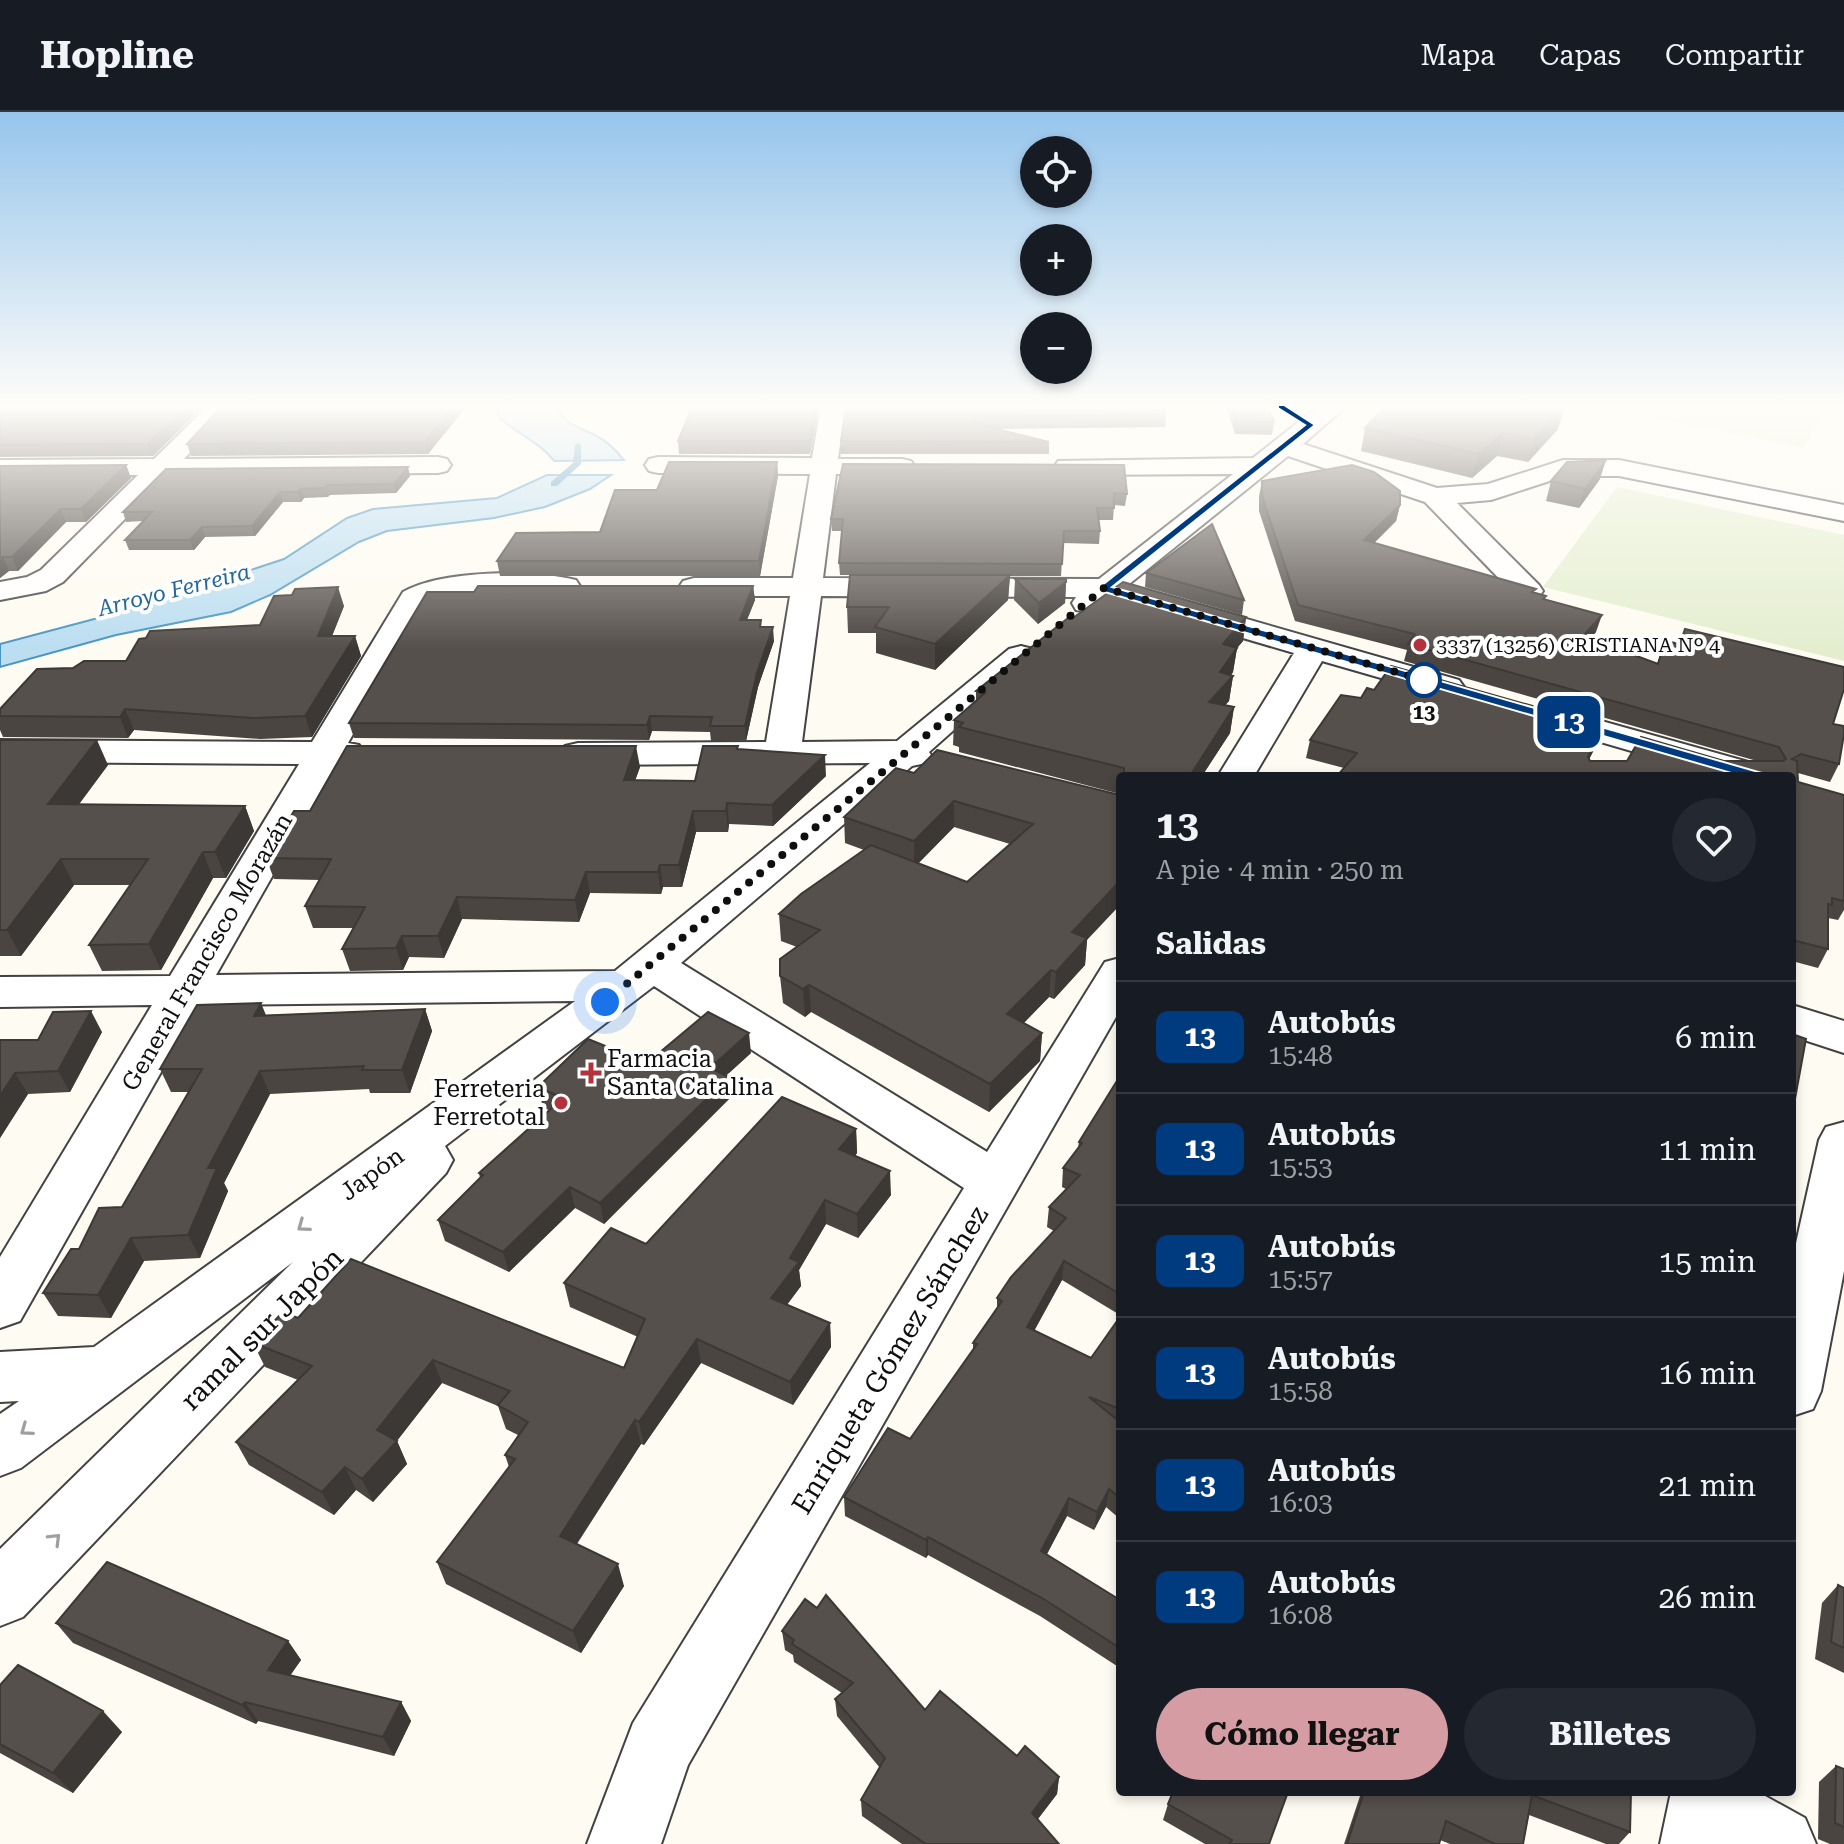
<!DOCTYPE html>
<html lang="es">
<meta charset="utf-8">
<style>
body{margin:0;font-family:"Roboto Serif",serif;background:#242831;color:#f1f3f6;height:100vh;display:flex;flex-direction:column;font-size:30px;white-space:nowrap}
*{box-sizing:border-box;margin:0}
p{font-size:26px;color:#9ea1a6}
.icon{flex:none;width:44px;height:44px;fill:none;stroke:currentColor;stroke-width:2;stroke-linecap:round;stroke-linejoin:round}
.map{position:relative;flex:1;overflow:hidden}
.details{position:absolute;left:1116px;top:660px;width:680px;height:1024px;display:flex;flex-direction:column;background:#171b24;border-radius:8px;box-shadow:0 4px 12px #0003}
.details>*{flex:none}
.badge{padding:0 16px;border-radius:12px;font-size:28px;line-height:52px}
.controls{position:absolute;left:1020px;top:24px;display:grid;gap:16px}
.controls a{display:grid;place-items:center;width:72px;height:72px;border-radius:50%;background:#171b24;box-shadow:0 4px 12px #0003;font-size:40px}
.you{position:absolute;width:40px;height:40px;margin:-20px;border:6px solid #fff;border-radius:50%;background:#1a73e8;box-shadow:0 0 0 12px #1a73e833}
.map>.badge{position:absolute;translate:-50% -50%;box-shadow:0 0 0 4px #fff}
h2{padding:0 40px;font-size:30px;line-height:72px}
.round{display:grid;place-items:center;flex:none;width:84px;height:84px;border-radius:42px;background:#242831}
.head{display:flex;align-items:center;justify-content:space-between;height:136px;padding:0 40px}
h1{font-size:38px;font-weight:700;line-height:60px}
.cta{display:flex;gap:16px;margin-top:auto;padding:16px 40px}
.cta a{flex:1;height:92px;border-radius:48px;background:#d59da3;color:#111;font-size:32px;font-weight:700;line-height:92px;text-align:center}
.cta a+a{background:#242831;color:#f1f3f6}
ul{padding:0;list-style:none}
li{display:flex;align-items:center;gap:24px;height:112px;padding:0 40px;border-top:2px solid #363941}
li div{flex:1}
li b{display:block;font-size:30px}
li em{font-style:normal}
li .badge{min-width:88px;font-weight:700;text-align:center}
header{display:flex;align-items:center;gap:48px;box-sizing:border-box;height:112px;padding:0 40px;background:#171b24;border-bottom:2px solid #363941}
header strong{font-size:38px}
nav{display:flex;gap:44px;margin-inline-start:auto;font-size:28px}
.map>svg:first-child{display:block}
.pitch{fill:#e4eecf}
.water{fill:#bbdef1;stroke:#4895c1;stroke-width:2}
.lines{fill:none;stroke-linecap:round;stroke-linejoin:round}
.stream{fill:#4895c1;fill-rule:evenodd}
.minor-casing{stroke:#424242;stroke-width:4}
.minor{fill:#fff;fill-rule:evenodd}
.wall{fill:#4a4541;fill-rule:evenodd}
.shaded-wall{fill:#3c3835}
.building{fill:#56504c;stroke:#3c3835;stroke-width:2}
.oneway{stroke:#9f9f9f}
.line{fill:#003b80;stroke:#fff;stroke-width:2}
.walk{stroke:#0f0f0f;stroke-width:8;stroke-dasharray:0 14.4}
.poi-dot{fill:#b3333d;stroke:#fff;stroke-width:3}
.stop-dot{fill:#fff;stroke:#003b80;stroke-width:4}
.labels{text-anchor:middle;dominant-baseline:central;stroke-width:8;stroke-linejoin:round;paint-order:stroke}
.far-poi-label{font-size:20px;fill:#0f0f0f;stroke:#fff;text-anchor:start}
.far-stop-label{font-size:20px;font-weight:bold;fill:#0f0f0f;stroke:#fff}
.far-water-label{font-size:22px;font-style:italic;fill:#236896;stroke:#fff}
.street-label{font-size:24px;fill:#0f0f0f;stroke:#fff}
.poi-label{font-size:24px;fill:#0f0f0f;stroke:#fff;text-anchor:start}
.near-street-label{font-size:28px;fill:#0f0f0f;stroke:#fff}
</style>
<header>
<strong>Hopline</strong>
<nav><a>Mapa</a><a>Capas</a><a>Compartir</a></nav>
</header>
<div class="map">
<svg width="1844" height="1732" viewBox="0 0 1844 1732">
<rect width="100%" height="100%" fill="#fefbf2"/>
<path class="pitch" d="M1595 294H1829L1804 336Z
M1617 375 1844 423V549L1543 475Z"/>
<path class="water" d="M497 294H554C565 312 578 315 595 323 607 329 616 338 624 348L554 349C540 330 515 321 498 304Z
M547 363H611L590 377 545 395 494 406 387 419 359 430 270 483 231 500 116 523 0 555V532L132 497 284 447 347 406 373 397 497 386Z"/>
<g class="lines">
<path class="stream" d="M578 331 581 333V352L557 374H551V370L573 351 575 333Z"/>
<defs>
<path id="minor" d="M208 294H234L184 347 438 345 447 347 451 353 447 359 438 361 168 363 63 470 46 479 0 488V470L27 465 41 458 138 363 0 364V348L154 347Z
M821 294H845L838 347H902L911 349 915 355 911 361 902 363 836 362 823 466 1099 467 1233 362 1067 363 1058 361 1054 355 1058 349 1253 346 1319 294H1347L1303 332 1437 376 1488 372 1563 348H1619L1844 393V409L1619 364H1565L1491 388 1457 391 1539 473 1543 479 1539 485 1528 488 1517 485 1425 390 1288 344 1128 473 1459 568 1464 575 1459 582 1447 585 1322 549 1254 664H1218L1294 541 1110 487C1098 497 1092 501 1076 498L1072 491 1076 485 821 484 802 630 897 629 1009 537 1021 534 1033 537 1037 544 929 640 931 643 926 651 912 654 681 851 987 1040 1105 850 1120 846V898L688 1653 661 1732H587L633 1611 964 1076 654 874 445 1034 453 1048 446 1061 23 1505 0 1514V1437L293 1150 21 1356 0 1364V1302L19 1289 0 1290V1240L94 1235 575 889 199 893 20 1209 0 1216V1145L152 893 0 895V865L170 864 299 652 0 650V628L312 630 403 480C440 458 534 457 576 468L580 474 576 480 565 483C523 482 463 469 426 493L348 631 359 633 364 641 359 649 336 652 216 863 615 859 870 651 578 653 565 650 560 642 565 634 578 631 766 630 790 484H694L683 481 679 475 683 469 694 466H793L810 362 658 361 649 359 645 353 649 347 658 345 812 346Z
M1544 593 1770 656 1775 664H1717L1532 610 1527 603 1532 596Z
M1792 893 1844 909V941L1792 924Z
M1844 1010V1159L1821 1279 1813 1297 1792 1304V1149L1819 1028 1826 1015Z
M1671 1680H1758L1805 1706 1816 1732H1660Z"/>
</defs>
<use href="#minor" class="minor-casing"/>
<use href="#minor" class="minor"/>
</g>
<path class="wall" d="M0 294H204L153 344 0 345Z
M467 294 428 342 191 344 187 332Z
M688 294H819L810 342H679L678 329 688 306Z
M846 294 1166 302 1165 315 997 317 1049 330V342H841V329Z
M1226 294H1267L1274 310 1272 323 1235 322Z
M1365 316 1558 317 1528 350 1497 344 1472 366 1361 339Z
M777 350 778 364 760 464H500L497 449 600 420 657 378Z
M843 352 1127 382 1125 394 1114 393 1113 408H1099L1100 419 1099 432 1063 431 1061 464H1010L1008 488 935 558 876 541V521H848L847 495 853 463H840L839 451 842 419H832L831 407Z
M126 353 131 366 86 410H66L18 459H9L0 466V354Z
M166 357 410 364 396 381 330 383 328 385 304 386 301 390H283L255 424 205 425 194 438H129L125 428 143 409 126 410 123 400Z
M1600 367 1579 396 1546 389 1551 369Z
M1262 369 1400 393 1396 409 1374 431 1534 481 1596 520 1590 526 1657 552 1665 529 1833 612 1839 652 1830 670 1798 661V670L1844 683V798L1838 808 1828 806V837L1818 856 1792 849V664L1344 656 1306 646 1310 628 1361 586 1374 578 1603 614 1597 632 1589 647 1590 649H1757L1404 549 1407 538 1295 509 1259 399V384Z
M1146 461 1244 488 1242 503 1145 475Z
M1015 467 1066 470 1065 491 1038 512 1014 488Z
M753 474 755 488 747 508 762 515 774 529 758 575 746 629H711L710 620 652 619 649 628 354 626 349 611 474 480Z
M344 494 332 524H355L361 544 312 625 260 627 134 618 128 626 3 625 0 618V597L73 556 126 549 260 513Z
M1246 505 1243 529 1237 536 1233 560 1231 563 1233 564 1229 589 1225 593 1234 595 1230 621 1202 664H1120V682L959 640V635L953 633 954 608 976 589V579L1073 506Z
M0 628 108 653 79 692 245 694 254 719 226 766H213L161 858 102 859 89 833 130 773H74L21 844H0Z
M738 637 826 664 773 714 729 712 728 720H696L682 775H663L661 782 590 781 579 810 462 807 444 846 409 845 403 858 350 859 342 837 353 816H313L305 794 320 768 274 767 266 746 310 699 640 655 635 668 695 669Z
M914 661 1120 683 1087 828 1085 853 1054 887 1049 885 1024 911 1042 921 1040 949 989 1000 811 900 805 905 783 891 780 864 797 835 781 829 779 802 864 738 845 731 844 705ZM954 715 1010 732 967 770 918 751Z
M425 897 432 919 410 981H370L369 977 270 982 224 1071 228 1079 200 1146 144 1149 111 1206 58 1204 43 1181 79 1137 122 1095 189 980H171L160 957 266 903Z
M102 920 70 980 28 982 0 1026V928H38Z
M751 941 727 963 731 985 604 1112 575 1096 509 1160 445 1129 438 1108 480 1066 479 1061 549 998 543 996 538 975 647 951Z
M1120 964V1203L1062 1168 1034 1218 1091 1246 1120 1205V1407L1106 1395 1094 1418 1067 1404 1047 1442 1120 1488V1556L1040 1504 928 1443 926 1446 845 1404 844 1385 910 1327 973 1238V1231L997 1197V1186L1054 1119 1047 1115 1049 1095 1066 1077 1062 1075 1063 1056 1078 1035 1079 1030Z
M856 1017 857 1041 855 1044 891 1083 858 1126 826 1112 799 1158 801 1174 787 1193 830 1211 831 1235 793 1293 701 1251 644 1333 641 1332 577 1432 624 1474 581 1541 446 1472 437 1450 509 1355 505 1343 518 1323 506 1317 498 1294 442 1271 397 1329 407 1352 373 1390 356 1378 334 1403 249 1353 236 1330 298 1268 265 1255 253 1231 298 1206 624 1256 638 1225 570 1195 564 1171 646 1132Z
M1838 1473 1844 1476V1561L1815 1547 1822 1491Z
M56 1511 288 1529 301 1548 290 1563 401 1590 411 1609 394 1644 258 1609 256 1612 73 1531Z
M782 1519 925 1598 1059 1665 1057 1682 1038 1707 1059 1732H902L862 1704 861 1688 880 1656 837 1604 835 1587 842 1581 794 1550 793 1543 785 1538Z
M0 1573 122 1620 73 1681 0 1641Z
M1836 1654 1844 1657V1732H1830L1818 1727 1819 1670Z
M1352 1680H1631L1630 1720 1619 1732H1606L1529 1703 1523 1732H1450L1440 1728 1439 1732H1344L1360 1684Z
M1168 1692 1269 1732H1205L1163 1708Z"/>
<path class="shaded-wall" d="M188 294H204L153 344 148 332Z
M454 294H467L428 342 425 330Z
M816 294H819L810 342V329Z
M1565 295 1558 317 1528 350 1534 327Z
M1503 321 1497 344 1472 366 1478 342Z
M1606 348 1600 367 1579 396 1585 377Z
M777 350 778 364 760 464 759 449Z
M126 353 131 366 86 410 81 397Z
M408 355 410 364 396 381 394 372Z
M301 377 304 386 301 390 298 380Z
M280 380 283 390 255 424 252 414Z
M1400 393 1396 409 1361 444 1364 428Z
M61 397 66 410 18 459 12 445Z
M202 415 205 425 194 438 190 428Z
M3 445 9 459 0 466V448Z
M1010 463 1008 488 935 558V532Z
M1066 470 1065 491 1038 512 1039 491Z
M753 474 755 488 741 522 740 508Z
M338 475 344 494 324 544 318 524Z
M1602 503 1596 520 1578 541 1583 524Z
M1246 505 1243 529 1220 556 1223 532Z
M773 515 774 529 758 575 746 629 745 614 757 561Z
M355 524 361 544 312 625 305 604Z
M1237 536 1233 560 1224 574 1233 564 1229 589 1206 615 1209 590 1220 560Z
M1234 595 1230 621 1202 664H1190Z
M125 597 134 618 128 626 120 605Z
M650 604 652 619 649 628 647 613Z
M1603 614 1597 632 1581 663 1588 645Z
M97 628 108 653 60 718 48 692Z
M636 634 640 655 628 689 624 668Z
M825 643 826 664 773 714 772 693Z
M954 689V715L914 756V729Z
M727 691 729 712 728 720 726 699Z
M245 694 254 719 226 766 215 740Z
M693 699 696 720 682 775 679 753Z
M203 740 213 766 161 858 149 832Z
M61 747 74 773 21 844 7 818Z
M660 753 663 775 661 782 658 760Z
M586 760 590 781 579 810 575 788Z
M1120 769V793L1087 828 1085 853 1054 887 1056 860 1072 820Z
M457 785 462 807 444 846 438 824Z
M402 824 409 845 403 858 396 836Z
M1051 858 1049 885 1005 930 1007 902Z
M809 873 811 900 805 905 803 877Z
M261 891 270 913 254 904Z
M425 897 432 919 410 981 402 958Z
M91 899 102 920 70 980 58 959Z
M749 921 751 941 712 976 710 956Z
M1042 921 1040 949 989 1000 990 972Z
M260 959 270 982 224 1071 228 1079 200 1146 188 1123 208 1056Z
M15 961 28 982 0 1026V984Z
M729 965 731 985 604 1112 600 1091Z
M856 1017 857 1041 840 1061 839 1037Z
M890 1059 891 1083 858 1126 857 1102Z
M570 1075 575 1096 509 1160 503 1140Z
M825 1088 826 1112 799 1158 801 1174 773 1210 771 1186 790 1146Z
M131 1126 144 1149 111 1206 98 1183Z
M1064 1149 1062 1168 1026 1234 1027 1215Z
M830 1211 831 1235 793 1293 790 1270Z
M697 1227 701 1251 644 1333 639 1310Z
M433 1248 442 1271 394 1332 397 1329 407 1352 373 1390 362 1367 377 1318Z
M635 1308 641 1332 567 1446 560 1424Z
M345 1355 356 1378 334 1403 322 1380Z
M1109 1377 1106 1395 1094 1418 1097 1400Z
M1069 1386 1067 1404 1039 1457 1041 1439Z
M928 1425V1443L926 1446V1428Z
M618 1452 624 1474 581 1541 573 1519Z
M288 1529 301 1548 281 1577 268 1558Z
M245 1590 258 1609 256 1612 242 1593Z
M401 1590 411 1609 394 1644 383 1625Z
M103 1599 122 1620 73 1681 53 1661Z
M1059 1665 1057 1682 1030 1717 1032 1701Z"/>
<path class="building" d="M0 294H188L148 332 0 333Z
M222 294H454L425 330 187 332Z
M688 294H816L810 329H678L692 296H687Z
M846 294H1163L1166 302 972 305V311L1049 330 841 329Z
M1232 294H1267L1274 310 1237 309Z
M1386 294H1562L1565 295 1534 327 1503 321 1478 342 1365 316Z
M1606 348 1585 377 1551 369 1567 350Z
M669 350H777L759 449H497L516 421 600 420 615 378H657Z
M843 352 1124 353 1127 382 1114 381V396H1097L1100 419H1064L1062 452 839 451 843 407H831Z
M126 353 81 397H61L12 445H3L0 448V354Z
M1352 353 1374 360 1400 379V393L1364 428 1536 477 1532 480 1546 484 1543 487 1602 503 1583 524 1658 552 1665 529 1680 532 1685 517 1844 555V577L1833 612 1844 614V622L1839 652 1801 642 1792 647 1797 649 1798 670 1844 683V789L1832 786V793L1828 792V837L1792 828V664H1337L1357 641 1310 628 1341 583 1361 586 1367 576 1374 578 1391 554 1603 614 1588 645 1590 649H1627L1641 625 1724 649H1783L1786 647 1779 635 1408 532 1415 522 1298 493 1262 384V369Z
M408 355 394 372 327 373 326 376 301 377 298 380H280L252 414 202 415 190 428H125L152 400H123L166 357Z
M1212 412 1244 488 1146 461Z
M850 463H1010L935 532 875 515 889 495H847Z
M1015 467H1066V470L1039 491Z
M1123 470 1246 505 1223 532 1237 536 1220 560 1233 564 1209 590 1234 595 1190 664H1124V656L959 615 963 611 954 608 985 581 976 579 1073 502V506Z
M478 474H753L740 508H761L760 515H773L757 561 745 614H710L712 605 650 604 647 613 349 611 427 480H474Z
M338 475 318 524H355L305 604 253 606 125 597 120 605 0 604V597L37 557 73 556 84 549H126L139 527 146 526 150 519 260 513 274 484 292 483 295 477Z
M0 628H97L48 692 245 694 215 740H203L149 832 89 833 148 747H61L7 818H0Z
M347 634H636L624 668 695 669 703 634H738L737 637 825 643 772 693 727 691 726 699H693L679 753H660L658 760H586L575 788 457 785 438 824H402L396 836 342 837 365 795 305 794 331 747 266 746 294 699H310Z
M937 638 1120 683V769L1072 820 1087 826 1056 860 1051 858 1007 902 1042 921 990 972 809 873 803 877 780 864V847L820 818 779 802 801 782 871 733 967 770 1033 712 954 689 914 729 844 705 896 656 914 661Z
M261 891 254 904 425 897 402 958H362L364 954 260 959 208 1056H217L188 1123 131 1126 98 1183 43 1181 71 1137H79L99 1096 122 1095 202 957H160L197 893Z
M91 899 58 959 15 961 0 984V928H38L53 900Z
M708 900 749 921 710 956 729 965 600 1091 570 1075 503 1140 438 1108 483 1063 479 1061 563 986 538 975 588 927 647 951Z
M1792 922 1806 927 1792 1003Z
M1120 964V1182L1064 1149 1027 1215 1091 1246 1120 1205V1297L1089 1285 1120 1310V1386L1109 1377 1097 1400 1069 1386 1041 1439 1120 1488V1536L1042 1486 928 1425 926 1428 844 1385 888 1316 910 1327 977 1232 973 1231 1002 1189 997 1186 1011 1165 1066 1106 1049 1095 1080 1063 1063 1056 1082 1031 1079 1030Z
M782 985 856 1017 839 1037 890 1059 857 1102 825 1088 790 1146 799 1150 771 1186 830 1211 790 1270 697 1227 639 1310 635 1308 560 1424 618 1452 573 1519 437 1450 515 1347 505 1343 528 1310 498 1293 510 1279 433 1248 377 1318 397 1329 362 1367 345 1355 322 1380 236 1330 312 1254 253 1231 283 1200 298 1206 351 1147 624 1256 645 1207 564 1171 611 1116 646 1132Z
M107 1450 288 1529 268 1558 401 1590 383 1625 245 1590 242 1593 56 1511Z
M1838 1473 1844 1476V1536L1831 1530Z
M826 1483 925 1598 940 1579 1017 1644 1025 1634 1059 1665 1032 1701 1059 1732H926L861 1688 885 1646 835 1587 853 1571 792 1532 794 1528 782 1519 805 1487 817 1496Z
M18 1553 103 1599 53 1661 0 1632V1573Z
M1836 1654 1844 1657V1715L1835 1711Z
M1173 1680H1288L1269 1732H1229L1232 1728 1168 1692Z
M1364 1680H1631L1630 1720 1532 1683 1523 1732H1495L1446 1709 1439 1732H1347Z"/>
<defs><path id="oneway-chevron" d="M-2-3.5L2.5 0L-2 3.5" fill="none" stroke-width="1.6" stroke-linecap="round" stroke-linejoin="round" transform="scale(2)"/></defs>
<g class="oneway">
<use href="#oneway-chevron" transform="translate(303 1114) rotate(144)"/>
<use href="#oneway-chevron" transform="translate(26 1318) rotate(144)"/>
<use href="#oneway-chevron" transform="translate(55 1427) rotate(-45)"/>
</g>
<linearGradient id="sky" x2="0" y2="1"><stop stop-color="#96c5ec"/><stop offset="0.55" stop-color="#fffdf9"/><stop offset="1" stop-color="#fffdf9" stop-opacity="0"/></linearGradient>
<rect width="1844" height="537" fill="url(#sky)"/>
<path class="line" d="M1278 293H1284L1315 313 1112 475 1762 661V667H1752L1101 479V474L1305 313 1278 296Z"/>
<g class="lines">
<path class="walk" d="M605 890 1104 476 1424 568"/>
</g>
<g class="poi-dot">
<circle cx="1420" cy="533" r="8"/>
<path d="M587 949h8v8h8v8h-8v8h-8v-8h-8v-8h8z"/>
<circle cx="561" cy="991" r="8"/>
</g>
<circle class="stop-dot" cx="1424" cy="568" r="16"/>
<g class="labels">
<g class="far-poi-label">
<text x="1436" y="533">3337 (13256) CRISTIANA Nº 4</text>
</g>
<g class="far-stop-label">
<text x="1424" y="600">13</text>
</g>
<g class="far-water-label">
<text transform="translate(174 478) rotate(-14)">Arroyo Ferreira</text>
</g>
<g class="street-label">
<text transform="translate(207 840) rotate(-60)">General Francisco Morazán</text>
<text transform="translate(372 1062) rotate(-36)">Japón</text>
</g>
<g class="poi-label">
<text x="607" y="947">Farmacia<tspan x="607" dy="28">Santa Catalina</tspan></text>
<text x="545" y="977" text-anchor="end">Ferreteria<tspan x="545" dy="28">Ferretotal</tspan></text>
</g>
<g class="near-street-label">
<text transform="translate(262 1217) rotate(-45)">ramal sur Japón</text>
<text transform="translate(890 1248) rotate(-59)">Enriqueta Gómez Sánchez</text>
</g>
</g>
</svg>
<div class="controls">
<a><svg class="icon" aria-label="locate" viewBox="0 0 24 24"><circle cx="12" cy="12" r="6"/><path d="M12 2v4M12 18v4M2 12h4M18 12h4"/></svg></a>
<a>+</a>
<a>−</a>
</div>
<div class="you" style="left:605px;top:890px"></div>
<b class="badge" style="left:1569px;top:610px;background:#003b80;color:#fff">13</b>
<section class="details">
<div class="head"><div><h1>13</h1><p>A pie · 4 min · 250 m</p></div><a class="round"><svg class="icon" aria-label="heart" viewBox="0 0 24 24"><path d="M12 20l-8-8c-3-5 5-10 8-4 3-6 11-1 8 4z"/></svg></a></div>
<h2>Salidas</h2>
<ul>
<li><span class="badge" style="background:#003b80;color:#fff">13</span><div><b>Autobús</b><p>15:48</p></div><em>6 min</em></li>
<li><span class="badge" style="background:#003b80;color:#fff">13</span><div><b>Autobús</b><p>15:53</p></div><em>11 min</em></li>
<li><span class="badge" style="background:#003b80;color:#fff">13</span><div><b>Autobús</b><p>15:57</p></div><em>15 min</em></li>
<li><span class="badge" style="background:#003b80;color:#fff">13</span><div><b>Autobús</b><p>15:58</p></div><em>16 min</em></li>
<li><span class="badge" style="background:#003b80;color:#fff">13</span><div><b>Autobús</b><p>16:03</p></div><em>21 min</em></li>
<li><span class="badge" style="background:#003b80;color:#fff">13</span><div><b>Autobús</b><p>16:08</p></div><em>26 min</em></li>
</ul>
<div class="cta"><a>Cómo llegar</a><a>Billetes</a></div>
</section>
</div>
